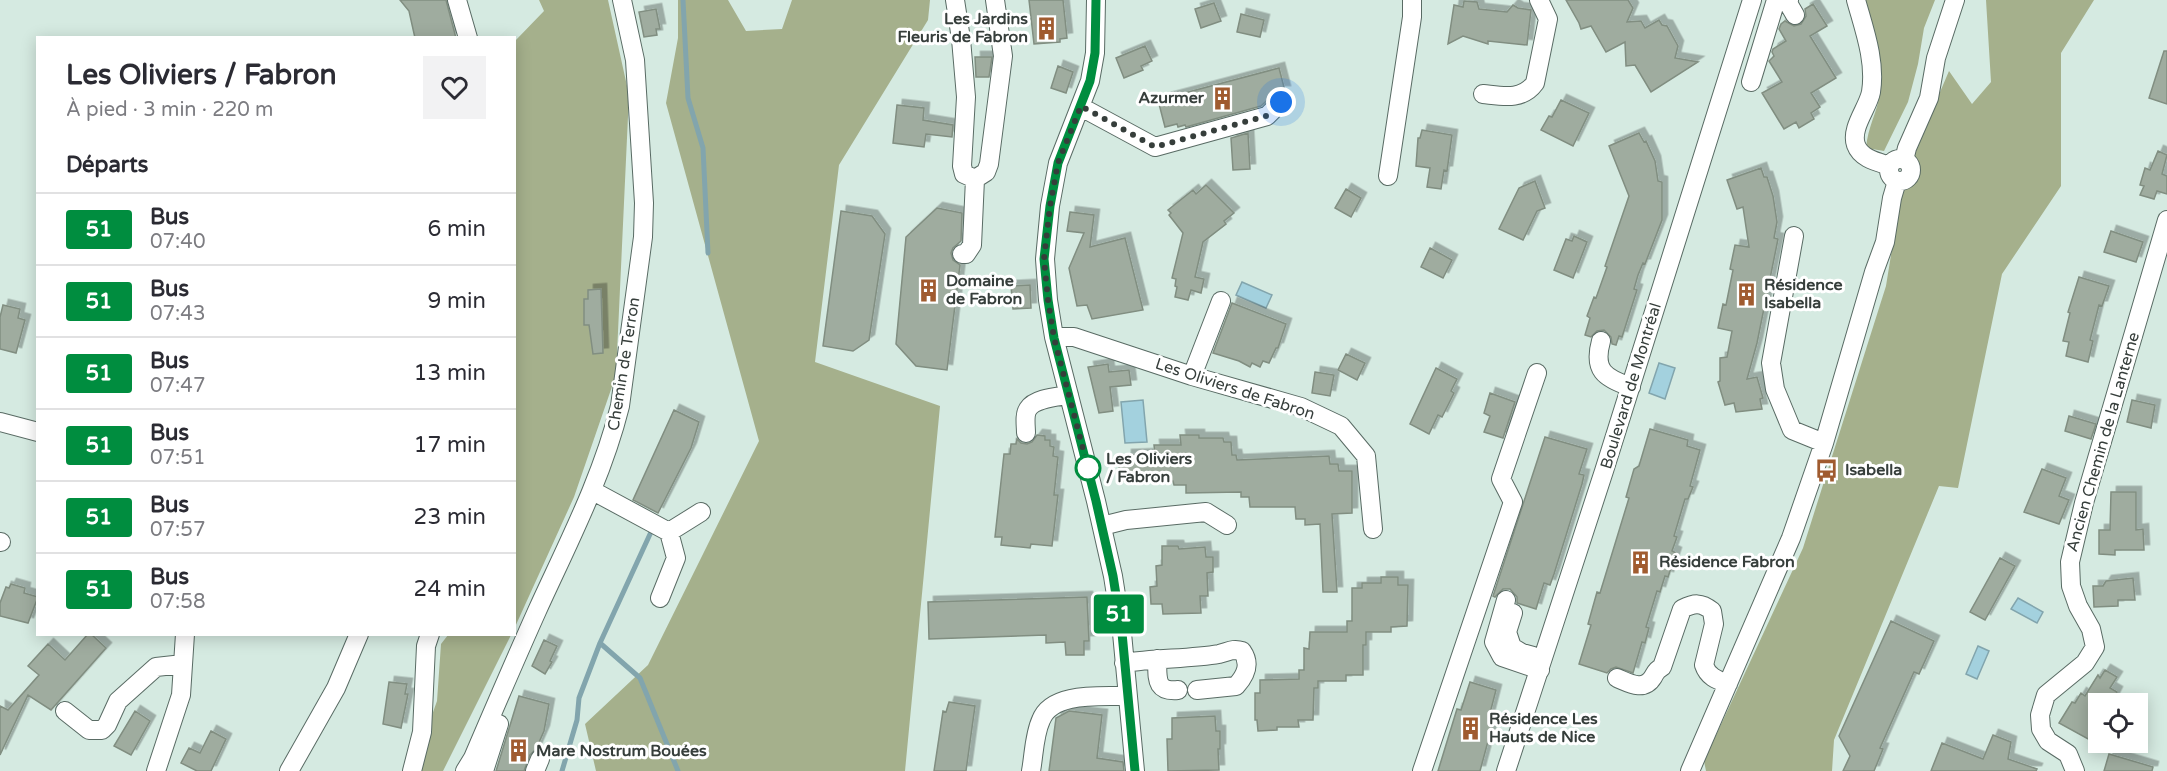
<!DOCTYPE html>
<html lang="fr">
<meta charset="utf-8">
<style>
body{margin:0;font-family:"Varela Round",sans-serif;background:#f2f2f3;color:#2b2b33;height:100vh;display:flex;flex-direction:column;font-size:22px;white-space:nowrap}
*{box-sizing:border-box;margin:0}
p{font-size:20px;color:#7c7c81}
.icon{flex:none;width:33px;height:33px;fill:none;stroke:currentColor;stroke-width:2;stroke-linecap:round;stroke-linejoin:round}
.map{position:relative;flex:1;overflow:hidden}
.details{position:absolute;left:36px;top:36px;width:480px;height:600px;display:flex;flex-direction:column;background:#fff;border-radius:0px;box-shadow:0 3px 15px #0003}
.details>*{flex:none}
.badge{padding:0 12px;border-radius:4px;font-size:21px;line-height:39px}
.buttons{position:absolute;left:2088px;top:693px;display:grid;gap:12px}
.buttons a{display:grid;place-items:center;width:60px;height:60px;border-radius:0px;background:#fff;box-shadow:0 3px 15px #0003;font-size:30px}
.you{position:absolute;width:30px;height:30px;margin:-15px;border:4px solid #fff;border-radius:50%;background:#1a73e8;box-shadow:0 0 0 9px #1a73e833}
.map>.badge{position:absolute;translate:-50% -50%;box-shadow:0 0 0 3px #fff}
h2{padding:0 30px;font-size:22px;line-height:54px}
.round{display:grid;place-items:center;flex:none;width:63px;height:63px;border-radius:0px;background:#f2f2f3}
.headline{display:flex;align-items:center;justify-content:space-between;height:102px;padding:0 30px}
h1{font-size:28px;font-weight:800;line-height:45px}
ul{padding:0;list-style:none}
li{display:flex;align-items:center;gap:18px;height:72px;padding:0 30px;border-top:2px solid #e1e1e2}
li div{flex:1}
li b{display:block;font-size:22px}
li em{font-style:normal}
li .badge{min-width:66px;font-weight:700;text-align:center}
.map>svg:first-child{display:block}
.forest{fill:#a5b08c}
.water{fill:#a3d1de;stroke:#82a5ad;stroke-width:1.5}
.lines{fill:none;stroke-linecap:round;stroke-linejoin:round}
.stream{stroke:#82a5ad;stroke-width:5}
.building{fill:#9fac9f;stroke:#818e81;stroke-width:1.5;filter:url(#shadow)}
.minor-casing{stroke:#596b64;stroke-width:20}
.minor{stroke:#fff;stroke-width:18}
.line-casing{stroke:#fff;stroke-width:14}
.line{stroke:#008d3f;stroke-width:9}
.walk{stroke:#363e3b;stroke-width:6;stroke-dasharray:0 10.8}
.stop-dot{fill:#fff;stroke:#008d3f;stroke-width:3}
.labels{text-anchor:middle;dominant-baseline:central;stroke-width:6;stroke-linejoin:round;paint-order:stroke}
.poi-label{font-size:16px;font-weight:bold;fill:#363e3b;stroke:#fff;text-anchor:start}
.street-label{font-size:16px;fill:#363e3b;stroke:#fff}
.stop-label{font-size:16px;font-weight:bold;fill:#363e3b;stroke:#fff;text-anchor:start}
</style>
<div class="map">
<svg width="2167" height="771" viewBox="0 0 2167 771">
<defs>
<filter id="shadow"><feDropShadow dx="5.5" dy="-5.5" stdDeviation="0" flood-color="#0004"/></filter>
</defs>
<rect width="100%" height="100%" fill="#d5eae1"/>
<path class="forest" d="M539 0H608L629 95 616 375 574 497 515 627V41L544 11Z
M678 0H728L746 31 782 29 792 0H930L928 20 839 165 815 362 940 406 905 771H596L585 724 648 665 759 441 666 103 678 38Z
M1864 0H1935L1924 28 1918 64 1908 102 1884 151 1866 148C1868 126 1877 113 1880 93 1885 63 1871 29 1864 0Z
M1986 0H2094L2061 53V186L2002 274 1958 488 1939 486 1834 740 1832 771H1706L1704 761 1803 548 1886 286 1901 193 1917 177 1911 160 1949 71 1972 104 1991 82Z
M448 635H511L443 771H412L437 701 441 644Z"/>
<path class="water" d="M1242 282 1272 295 1266 308 1236 295Z
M1659 363 1675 368 1665 399 1649 393Z
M1143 400 1147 442 1125 443 1121 402Z
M2018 598 2043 612 2037 623 2011 609Z
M1978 646 1989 651 1977 679 1966 674Z"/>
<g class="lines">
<path class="stream" d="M683 0 688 98 703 148 708 253
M651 532 600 643 640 678 678 771
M562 771 577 720 579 698 600 643"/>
</g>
<path class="building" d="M400 0H446L456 38H415L409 11Z
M1029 0H1063L1067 38 1060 39V42L1034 44Z
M1566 0H1628L1633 8 1627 22 1641 21 1645 28 1659 20 1662 25 1667 26 1678 46 1675 58 1698 62 1651 92 1635 65 1626 66 1625 42 1606 52 1591 26 1581 29 1579 23Z
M1464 1 1477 2 1479 9 1507 12 1513 5 1518 8 1531 10 1527 45 1488 41V44L1463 36 1448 44 1454 5 1463 7Z
M1214 3 1221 21 1201 28 1195 9Z
M1813 4 1827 26 1810 36 1836 78 1811 93 1820 107 1811 113 1814 119 1799 128 1796 122 1784 129 1762 93 1782 82 1769 61 1774 56 1772 52 1773 49 1786 41 1779 29 1781 24 1785 21 1794 26 1801 24 1806 16 1805 9Z
M656 9 660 29H656L657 35 644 37 639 12Z
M1241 14 1264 20 1260 37 1237 32Z
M1145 46 1152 61 1141 66 1143 70 1124 78 1116 58Z
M2164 51H2167V104L2149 98Z
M975 57H992L989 77H976Z
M1058 66 1073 72 1066 93 1051 88Z
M1279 68 1285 91H1279L1274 94 1261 106 1186 127 1185 125 1178 127 1177 124 1165 127 1158 100Z
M1561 100 1589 113 1573 146 1541 130 1549 116 1552 117Z
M897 105 924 108 923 120 953 125 952 137 926 134 924 147 893 143Z
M1422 130 1452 135 1447 171 1444 170 1441 189 1427 187 1430 168 1416 166 1418 138H1420Z
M1248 133 1250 169 1233 170 1231 138Z
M1639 133 1644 142 1646 141 1655 161 1658 181 1662 182V220L1645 264 1643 263 1638 275 1634 289 1637 290 1622 337 1619 336 1616 345 1612 344 1611 337 1604 330 1597 331 1591 337 1585 335 1590 318 1587 316 1594 297 1596 298 1607 267 1605 266 1629 196 1609 146Z
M2158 151 2167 155 2162 174 2167 176V194L2157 191 2154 199 2140 195 2144 186 2140 185 2145 168 2150 170Z
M1761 168 1764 177H1767L1773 196 1777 222 1774 238 1778 239 1757 343 1747 379 1757 377 1763 398 1760 399 1762 409 1736 412 1734 403 1725 405 1718 382 1720 381V358L1727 357 1732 331 1718 328 1723 304 1726 305 1733 270 1730 269 1735 245 1749 247 1743 207 1737 209 1727 180Z
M1535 181 1545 208 1537 211 1523 240 1499 229 1519 188Z
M1206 185 1234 213 1224 221 1226 224 1203 242 1195 277 1204 279 1201 293 1191 290 1188 300 1175 297 1177 287 1175 286 1176 279 1172 278 1183 233 1169 215 1171 213 1168 210 1193 190 1196 194Z
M1346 189 1361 198 1351 217 1335 208Z
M937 208 962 213 961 241 953 248 951 253 953 260 960 265 947 370 916 366 896 344 906 237Z
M841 211 872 216 885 234 869 340 853 351 823 346Z
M1070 212 1094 215 1090 247 1125 238 1143 310 1092 319 1087 305 1077 306 1069 268 1084 233 1067 231Z
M2111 231 2143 242 2136 262 2104 252Z
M1574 236 1587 242 1573 278 1554 270 1566 239 1572 241Z
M1430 248 1452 260 1443 278 1421 267Z
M2079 277 2109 286 2102 306 2099 305 2090 340 2093 341 2088 362 2066 356 2069 342 2063 341 2070 313 2068 312Z
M1030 285 1031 308 1013 309 1011 286Z
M601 289 603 353 593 354 589 325H584V299H588V290Z
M1232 303 1286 324 1278 348H1276L1269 363 1263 361 1260 367 1252 363 1250 367 1239 361 1213 353Z
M3 305 20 309 18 318 25 320 16 353 0 349V317Z
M1346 354 1365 363 1357 380 1338 370Z
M1108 364 1109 372 1129 370 1131 385 1110 387 1113 411 1099 413 1088 367Z
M1436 368 1457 379 1451 391 1454 393 1442 417 1438 415 1429 434 1410 424Z
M1315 372 1334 375 1330 396 1312 393Z
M1490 393 1515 402 1503 438 1484 432 1490 416 1484 413Z
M2132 400 2155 405 2151 428 2127 422Z
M674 410 699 422 691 448 658 513 633 500Z
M2069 416 2096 424 2091 439 2065 431Z
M1650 429 1688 440 1687 446 1700 450 1690 486 1693 487 1688 499H1685L1674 536 1677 537 1672 551 1676 553 1668 577 1665 576 1660 592 1657 591 1646 627 1649 628 1645 643 1642 642 1633 673 1616 667 1611 669 1607 673 1579 664 1591 625 1588 624 1597 592 1600 593 1629 498 1626 497 1634 469 1639 466Z
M1037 435 1045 436V440H1050V446L1054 447 1053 456 1058 457 1054 495H1058L1052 546 1031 544 1030 548 1001 545 1002 537H995L1004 454H1010L1011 444H1016L1017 439 1021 443 1027 444 1032 442Z
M1180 435H1199V438H1223L1224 442H1231L1232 455H1236L1237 460 1329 456 1330 464H1338L1339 471H1352V513L1332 514 1337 592H1323L1320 524 1305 525V519H1296L1295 507H1250L1249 497H1241V492L1186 493V485H1174L1173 481H1120L1119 461H1126V455L1155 454 1154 445H1181Z
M1545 437 1587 449 1579 474 1584 475 1582 484 1554 574 1550 585 1544 583 1536 609 1517 603V597L1510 589H1503L1495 597 1493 596Z
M2042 469 2066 478 2059 496 2069 500 2059 524 2024 512Z
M2111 492H2136V530L2143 529 2144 550H2115V555L2099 554V530H2110Z
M1162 546H1178L1179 549 1205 547 1206 557H1213V572L1207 573 1208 596H1200L1201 613 1163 614 1162 604H1151L1150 587 1157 586 1156 566 1162 565Z
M2000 558 2015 566 1985 620 1970 612Z
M1381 577H1398V585H1408L1407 626 1391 627V632H1366V645H1363V675H1346V681H1318V688H1314L1313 720H1298L1299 727H1277V730L1258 731 1257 720H1255V693H1260V680L1299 679V670H1304V648L1309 649 1310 632H1347V621H1352V588H1362V583H1381Z
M2133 578 2135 600H2118V606L2094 607 2093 586H2103L2106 581Z
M11 584 25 588 24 593 38 597 28 623 0 616V603L6 587 9 588Z
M1087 597 1089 641H1084V655H1066L1065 642 1046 643V635L929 639 928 602Z
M1891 621 1934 641 1919 674 1914 672 1880 748 1883 749 1874 771H1843L1850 756 1839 736Z
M88 634H91L106 648 51 710 28 695 0 755V706L8 710 39 675 28 666 48 644 65 660Z
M544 640 557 646 550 661 552 662 545 674 532 666Z
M2105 670 2117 677 2110 688 2117 692 2111 704H2098V739L2090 740 2059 723 2072 702 2075 703 2081 693 2085 696 2098 675 2100 678Z
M389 682 407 684 405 694H408L401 728 383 724Z
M1470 682 1496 690 1489 717 1494 719 1480 771H1438L1457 709 1461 710Z
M519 696 549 704 544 731 536 749 530 755 524 771H496Z
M949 702 975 706 966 771H934L943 711 946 712Z
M135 711 150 721 131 755 114 746Z
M1069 711 1102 715 1097 758 1123 762 1124 771H1049L1056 718Z
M1215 716 1216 731H1220V749H1218L1219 770 1168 771 1167 739H1172V718Z
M211 731 226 739 211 771H197L181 763 189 748 200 753Z
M1993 735 2011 742 2008 759 2037 769 2036 771H1931L1942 743 1983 759Z
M2109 754 2153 767 2152 771H2104Z"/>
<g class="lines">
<defs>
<path id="minor" d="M457 0 468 38
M955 0 961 39 966 97 962 166 964 174 975 179 986 172 989 164 1003 56 995 0
M1096 0 1095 53 1090 81 1058 163 1050 206 1045 259 1048 300 1054 337 1096 501 1113 576 1122 633 1135 771
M1789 0 1788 3 1795 15
M1856 0C1864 29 1876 61 1871 92 1868 108 1850 128 1856 145 1861 159 1878 162 1890 166
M1751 82 1776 0
M1483 94C1502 96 1522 101 1535 83L1548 19 1539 0
M1081 107 1155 147 1267 116 1281 102
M1889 170a11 11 0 1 1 22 0a11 11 0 1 1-22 0Z
M1904 160 1907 148 1929 98 1936 58 1955 0
M1388 176 1412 17V0
M1794 236 1771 363 1775 389 1792 430 1824 443
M962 254H966L972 245 975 179
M1054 337H1074L1192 376 1301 407 1341 426 1366 456 1373 529
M1601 341C1593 370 1604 378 1631 387
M1192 376 1221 301
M0 422 38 432
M1026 433C1026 426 1024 415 1028 409 1035 398 1057 397 1069 395
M593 491 669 532 701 512
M1102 526 1126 520 1206 512 1227 525
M0 542H1
M660 598 676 558 669 532
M1506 600 1494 642 1502 657 1540 670
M1513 613 1507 632 1512 647 1522 653 1533 656
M1157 659C1158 677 1154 692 1178 690
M1124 663C1155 658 1190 659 1219 654 1228 652 1233 648 1242 651 1251 664 1246 675 1236 686L1197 690
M1617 678C1629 683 1644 692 1653 677 1656 672 1656 670 1662 667L1682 609C1694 603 1701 602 1712 611L1714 624 1704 665C1708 677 1717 680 1728 684
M65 711 89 730H102L107 725 118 701 156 667 183 664
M156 771 181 695 185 634
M289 771 336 688 359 634
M412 771 422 732 426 646 430 634
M465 771 473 758C494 709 515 660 537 611 568 543 602 478 620 406L643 237 644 203 635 60 622 0
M484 771 499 724
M535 771 540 759
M1031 771C1034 755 1034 735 1041 720 1052 691 1102 697 1127 696
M1422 771 1513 502 1501 479 1537 373
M1506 771 1604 471 1752 0
M1690 771 1791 538 1824 443 1874 272 1885 242 1892 198 1897 181
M2075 771 2068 754 2048 741 2041 729 2040 715 2046 695 2085 663 2095 647 2091 629 2078 606 2071 586 2070 562 2084 503 2167 220"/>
</defs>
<use href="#minor" class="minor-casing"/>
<use href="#minor" class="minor"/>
</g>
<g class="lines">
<defs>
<path id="line" d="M1096 0 1095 53 1090 81 1058 163 1050 206 1044 259 1048 300 1054 338 1096 501 1113 576 1122 633 1135 771"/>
</defs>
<use href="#line" class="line-casing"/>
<use href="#line" class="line"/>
<path class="walk" d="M1088 468 1054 338 1048 300 1044 259 1050 206 1058 163 1081 106 1155 147 1266 116 1281 102"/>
</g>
<defs>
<symbol id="building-bare" viewBox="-9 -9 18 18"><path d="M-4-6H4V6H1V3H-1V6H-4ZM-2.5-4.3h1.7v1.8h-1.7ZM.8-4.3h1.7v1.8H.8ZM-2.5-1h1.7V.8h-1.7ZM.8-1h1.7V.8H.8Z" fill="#a05b2f" stroke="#fff" stroke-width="2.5" paint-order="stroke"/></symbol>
<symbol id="bus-bare" viewBox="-9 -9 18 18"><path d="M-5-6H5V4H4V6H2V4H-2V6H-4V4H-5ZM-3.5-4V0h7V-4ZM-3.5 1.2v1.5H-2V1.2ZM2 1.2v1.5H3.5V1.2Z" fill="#a05b2f" stroke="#fff" stroke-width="2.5" paint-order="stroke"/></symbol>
</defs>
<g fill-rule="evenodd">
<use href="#building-bare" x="1030" y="12" width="33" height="33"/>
<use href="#building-bare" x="1206" y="82" width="33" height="33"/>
<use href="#building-bare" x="912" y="274" width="33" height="33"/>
<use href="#building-bare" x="1730" y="278" width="33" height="33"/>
<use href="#bus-bare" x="1810" y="454" width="33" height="33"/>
<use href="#building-bare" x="1624" y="546" width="33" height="33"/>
<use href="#building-bare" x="1454" y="712" width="33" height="33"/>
<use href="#building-bare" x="502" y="734" width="33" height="33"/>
</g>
<circle class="stop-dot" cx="1088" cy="468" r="12"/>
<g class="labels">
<g class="poi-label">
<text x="1028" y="19" text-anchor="end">Les Jardins<tspan x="1028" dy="18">Fleuris de Fabron</tspan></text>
<text x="1204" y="98" text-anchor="end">Azurmer</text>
<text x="946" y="281">Domaine<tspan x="946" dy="18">de Fabron</tspan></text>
<text x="1764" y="285">Résidence<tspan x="1764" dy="18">Isabella</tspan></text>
<text x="1845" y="470">Isabella</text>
<text x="1659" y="562">Résidence Fabron</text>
<text x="1489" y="719">Résidence Les<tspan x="1489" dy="18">Hauts de Nice</tspan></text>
<text x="536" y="751">Mare Nostrum Bouées</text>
</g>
<g class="street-label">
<text transform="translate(624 364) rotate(-81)">Chemin de Terron</text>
<text transform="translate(1631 386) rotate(-73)">Boulevard de Montréal</text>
<text transform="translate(1235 389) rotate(18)">Les Oliviers de Fabron</text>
<text transform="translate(2103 442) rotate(-74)">Ancien Chemin de la Lanterne</text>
</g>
<g class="stop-label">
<text x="1106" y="459">Les Oliviers<tspan x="1106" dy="18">/ Fabron</tspan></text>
</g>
</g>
</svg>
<div class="buttons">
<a><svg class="icon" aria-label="locate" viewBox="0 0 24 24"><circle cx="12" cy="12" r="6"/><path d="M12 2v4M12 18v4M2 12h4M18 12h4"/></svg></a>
</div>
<div class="you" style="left:1281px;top:102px"></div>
<b class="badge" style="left:1119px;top:614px;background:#008d3f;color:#fff">51</b>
<section class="details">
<div class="headline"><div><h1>Les Oliviers / Fabron</h1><p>À pied · 3 min · 220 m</p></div><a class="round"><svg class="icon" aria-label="heart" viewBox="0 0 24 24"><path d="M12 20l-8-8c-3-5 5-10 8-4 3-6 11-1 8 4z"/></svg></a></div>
<h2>Départs</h2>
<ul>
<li><span class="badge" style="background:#008d3f;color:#fff">51</span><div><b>Bus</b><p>07:40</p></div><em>6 min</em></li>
<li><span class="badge" style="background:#008d3f;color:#fff">51</span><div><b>Bus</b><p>07:43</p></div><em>9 min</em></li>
<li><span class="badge" style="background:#008d3f;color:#fff">51</span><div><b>Bus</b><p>07:47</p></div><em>13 min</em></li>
<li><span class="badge" style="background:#008d3f;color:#fff">51</span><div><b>Bus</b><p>07:51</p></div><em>17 min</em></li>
<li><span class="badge" style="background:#008d3f;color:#fff">51</span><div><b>Bus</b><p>07:57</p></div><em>23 min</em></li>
<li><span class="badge" style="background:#008d3f;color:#fff">51</span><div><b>Bus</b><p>07:58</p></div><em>24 min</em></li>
</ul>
</section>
</div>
